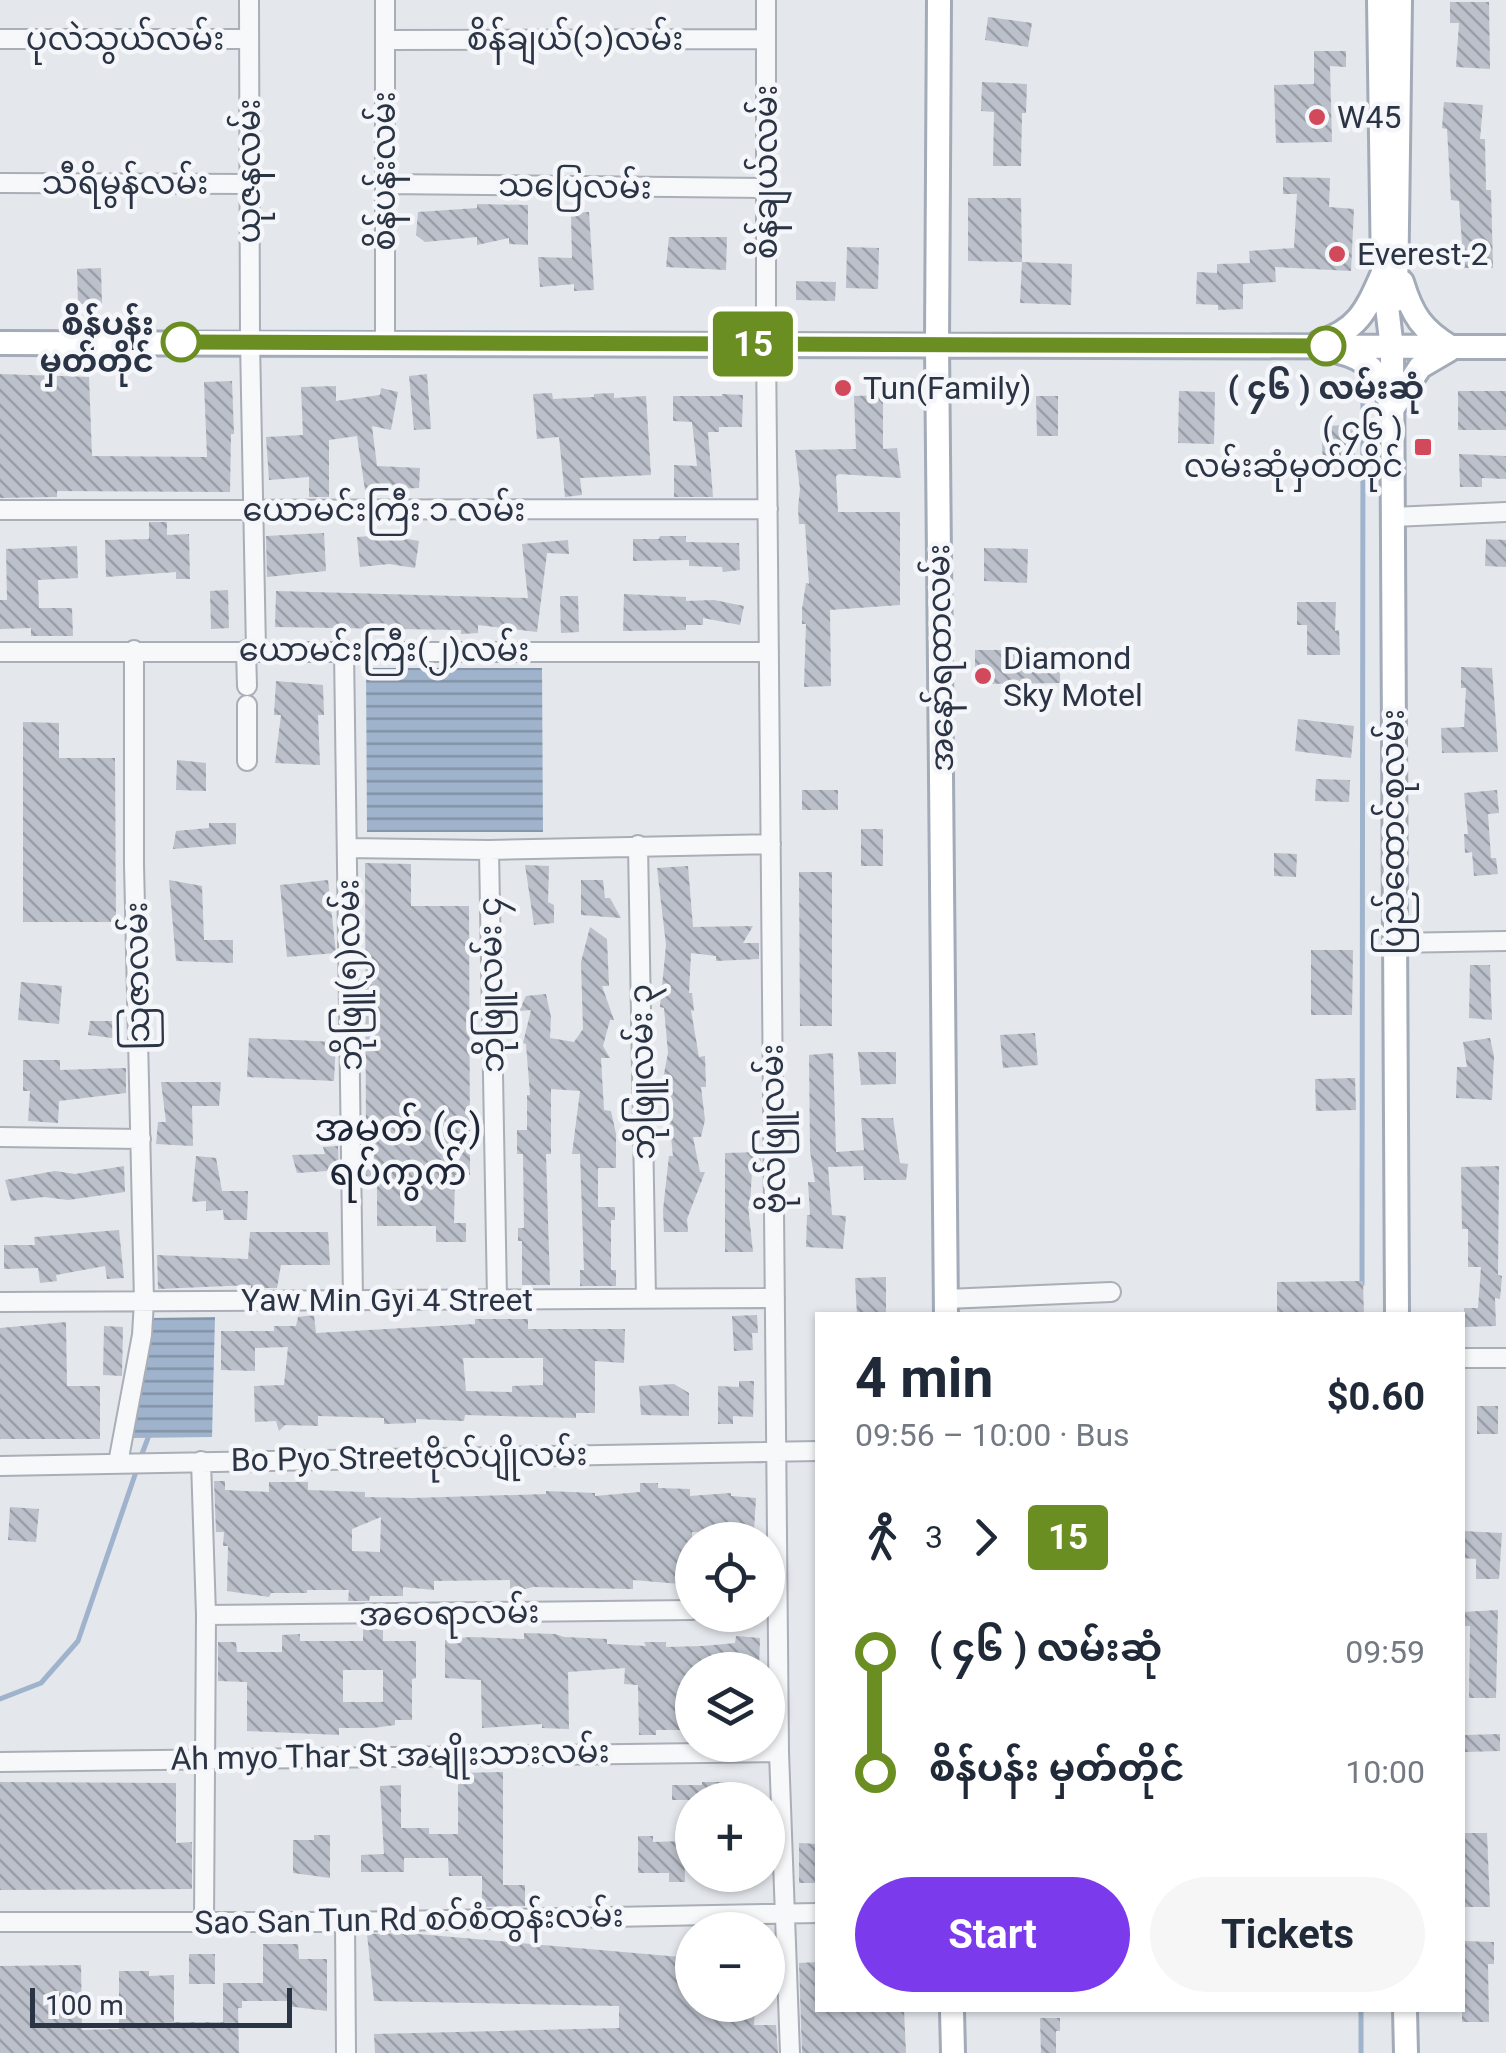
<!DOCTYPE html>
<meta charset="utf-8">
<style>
body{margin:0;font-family:Roboto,"Noto Sans Myanmar",sans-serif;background:#f6f6f7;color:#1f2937;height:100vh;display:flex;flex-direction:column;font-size:38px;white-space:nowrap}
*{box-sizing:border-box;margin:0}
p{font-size:32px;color:#747a83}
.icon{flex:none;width:55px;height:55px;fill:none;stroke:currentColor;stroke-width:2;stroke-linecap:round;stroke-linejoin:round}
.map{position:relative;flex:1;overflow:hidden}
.side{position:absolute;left:815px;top:1312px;width:650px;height:700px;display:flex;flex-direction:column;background:#fff;border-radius:0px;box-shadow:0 2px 8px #0004}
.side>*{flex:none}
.badge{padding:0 20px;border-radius:8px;font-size:35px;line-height:65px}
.buttons{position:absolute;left:675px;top:1522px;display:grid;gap:20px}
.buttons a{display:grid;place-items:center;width:110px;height:110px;border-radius:50%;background:#fff;box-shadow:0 2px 8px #0004;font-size:50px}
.scale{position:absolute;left:30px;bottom:25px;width:262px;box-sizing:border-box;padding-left:10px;border:5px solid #2b3445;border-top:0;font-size:28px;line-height:35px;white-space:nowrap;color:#2b3445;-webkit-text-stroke:8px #f4f6f9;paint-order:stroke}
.map>.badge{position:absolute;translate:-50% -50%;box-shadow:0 0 0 5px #fff}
.legs{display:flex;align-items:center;gap:15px;height:110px;padding:0 40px;font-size:32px}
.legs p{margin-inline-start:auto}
.overview{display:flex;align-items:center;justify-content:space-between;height:170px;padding:0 40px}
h1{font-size:55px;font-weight:700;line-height:75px}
.cta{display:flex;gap:20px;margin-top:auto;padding:20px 40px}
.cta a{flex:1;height:115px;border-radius:60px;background:#7c3aed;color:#fff;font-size:40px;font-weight:700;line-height:115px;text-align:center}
.cta a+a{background:#f6f6f7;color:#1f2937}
ul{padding:0 40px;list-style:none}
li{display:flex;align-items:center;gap:35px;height:120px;font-size:38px}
li i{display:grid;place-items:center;width:15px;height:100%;margin:0 12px;background:currentColor}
li i::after{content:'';width:25px;height:25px;margin:-12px;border:8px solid;border-radius:50%;background:#fff}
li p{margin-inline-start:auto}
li:first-child i{background:linear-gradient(#0000 50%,currentColor 0)}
li:last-child i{background:linear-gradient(currentColor 50%,#0000 0)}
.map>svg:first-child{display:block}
.water{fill:url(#water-rules)}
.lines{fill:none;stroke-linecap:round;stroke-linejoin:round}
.stream{stroke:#9fb4cc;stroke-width:5}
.building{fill:url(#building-back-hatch);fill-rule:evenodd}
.minor-casing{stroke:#a9aeb7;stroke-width:22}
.major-casing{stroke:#a3abb8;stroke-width:28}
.minor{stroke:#f7f8fa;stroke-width:18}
.major{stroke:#fff;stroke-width:22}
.line-1-casing{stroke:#fff;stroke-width:22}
.line-1{stroke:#6b8e23;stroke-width:15}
.poi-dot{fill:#d1495b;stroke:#f4f6f9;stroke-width:4}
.stop-1-dot{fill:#fff;stroke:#6b8e23;stroke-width:5}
.labels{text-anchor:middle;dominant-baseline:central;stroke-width:9;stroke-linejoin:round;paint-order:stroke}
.street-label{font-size:32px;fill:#2b3445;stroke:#f4f6f9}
.poi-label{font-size:32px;fill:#2b3445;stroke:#f4f6f9;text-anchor:start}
.stop-label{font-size:32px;font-weight:bold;fill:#2b3445;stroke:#f4f6f9;text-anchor:end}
.quarter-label{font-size:38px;fill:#1d2536;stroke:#f4f6f9}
</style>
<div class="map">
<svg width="1506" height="2053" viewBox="0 0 1506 2053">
<defs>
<pattern id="water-rules" width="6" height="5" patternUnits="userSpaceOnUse" patternTransform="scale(2.5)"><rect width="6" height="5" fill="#9fb4cc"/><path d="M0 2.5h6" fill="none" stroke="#8293a7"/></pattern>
<pattern id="building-back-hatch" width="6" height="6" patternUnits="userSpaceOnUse" patternTransform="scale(2.5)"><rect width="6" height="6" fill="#bbc0ca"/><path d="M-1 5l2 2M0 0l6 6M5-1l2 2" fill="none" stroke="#989da6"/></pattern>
</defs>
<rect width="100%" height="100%" fill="#e4e7ec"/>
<path class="water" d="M366 668H542L543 832H367Z
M215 1317 212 1437 133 1438 150 1318Z"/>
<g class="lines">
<path class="stream" d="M1362 1284 1363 387
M140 1459 148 1438
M0 1699 41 1683 78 1641 137 1469
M1361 2053V2010"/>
</g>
<path class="building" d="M1450 2H1489L1490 69 1456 67 1459 23H1450Z
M988 17 1032 23 1028 47 985 40Z
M1314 51H1346V67L1330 66 1332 142 1276 143 1274 85 1314 84Z
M982 82 1027 84 1026 113H1022L1021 166H993L994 112 981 111Z
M1444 102 1483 105 1480 139H1485L1486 190H1491L1493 268H1454L1455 243H1462L1459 201 1451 200 1447 129 1442 128Z
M1283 177 1330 178 1329 207 1354 209 1351 271 1275 267 1276 282 1243 284V309L1218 310V305L1196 304 1197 272 1217 273V264L1250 263 1249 251 1294 248 1297 194H1283Z
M968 198H1021L1022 262 968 261Z
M477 204 528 205V245L509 244V238L477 245V237L425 242 416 235 418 212 477 208Z
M589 212 594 290 574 291V284L540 287 538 257 572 258 571 213Z
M669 237H727L726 270 666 267Z
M847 247 879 248 878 289 846 288Z
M1022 262 1072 264 1071 305 1020 303Z
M101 268 102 304H78L77 269Z
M796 281 836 282 835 301 796 300Z
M0 374 89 377 92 456 207 457 204 382 232 381 234 434H231L230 492 57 491V497L0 498Z
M427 374 431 429 414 430 409 376Z
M336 386V401L380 395 381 388 398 392 391 430 372 426 377 466 420 468 419 488 365 490 357 436 329 440V497H309V477L269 480 266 437 303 435 301 387Z
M1179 391 1215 392 1214 444 1178 443Z
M1458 391H1506V430H1458Z
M552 393 553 399 594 397V394L614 393V398L646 396 651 475 580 478 582 495 565 497 559 437 537 439 533 394Z
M722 394 743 395 742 427H719V432H708L713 497H674V465L697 466 692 422 673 421V396H722Z
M883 395V449L897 448 901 478 839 474 836 476 838 512H900V605L830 610 831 686 804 687 806 624H802V609L806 583 809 584 805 524H799L798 508 800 489 795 450 856 449 854 396Z
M1036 396H1058V436H1037Z
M1354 425 1355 462 1323 463 1321 426Z
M1459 454 1506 456V479L1482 478V487H1460Z
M149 522H167V535L189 534 190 579H176V572L106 577 105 540 149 539Z
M324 533 326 571 267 577 266 536Z
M384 535 419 541 415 568 389 564 360 567 357 537Z
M660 536H686V542L739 543 740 570 723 572 722 567 689 566V560L633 561V539H659Z
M1486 539 1506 540V567L1485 566Z
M568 540 569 554 547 553 537 632 478 625V633L461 634V630L275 627 276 591 528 598 522 544Z
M77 546 78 578 38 580 39 608H72L73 636H31V628L0 629V600H7L6 549Z
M984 548 1028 549 1027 583 984 581Z
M228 590 229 628 211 629 210 591Z
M624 594 686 597V601L714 600 744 606 740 625 703 618V625H686V630L623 631Z
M560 596H578L579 632 561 633Z
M1297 602H1336L1335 631 1339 630 1340 655H1307V625H1297Z
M975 650H1060V683L975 684Z
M1461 667 1492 668 1498 752 1442 753 1441 728 1464 727 1466 688H1461Z
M276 681 323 685 324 715H318L320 765 275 763 281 715H274Z
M1298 719 1354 726 1351 758 1295 751Z
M23 722 59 723V758H115L116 922H23Z
M177 760 206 763V791L176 790Z
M1316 779 1350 780 1349 802 1315 801Z
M802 790H838V810H802Z
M1497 790 1499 813 1488 814 1491 858H1496L1498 874 1474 876 1472 852 1465 853 1464 834H1468L1464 793Z
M209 823H236V844L173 849 176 831 209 828Z
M861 829H883V866H861Z
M1274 853 1297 854 1296 877 1274 876Z
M365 863 411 864V906H469L470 1175H455L454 1223H466V1242H436V1226H377V1177L364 1176 363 1145H366Z
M525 865 549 866 548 902 554 905V923L534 925Z
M688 866 693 927 753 926 743 943H759V959L716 961V956L691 953 689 993H692L694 1011 691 1010 699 1057 705 1056 706 1087H701L705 1120 701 1137H693L700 1172H705L687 1219 688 1232H664L663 1210 669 1156H673L668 1109H666L669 1089H661L668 1053 664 1008 660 1007 666 945 657 868Z
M799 872H832V1026H800Z
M169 880 202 886 204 940H233V963L176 961Z
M328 880 336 953 287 957 280 885Z
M581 880H603L605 898H610L621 918 581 915Z
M590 927 607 939 609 986H602L614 1020H610L603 1046 610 1058H601L604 1110 611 1111 616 1134V1168H598V1207H615V1220H611V1270H616V1286H580V1270H584L580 1154H572L580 1091 551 1089V1154H546L550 1285H522V1241H518V1228H524L523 1154H517V1130H527V1095H530L526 1044 523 1043 531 1010 519 1011 526 996 546 994 551 1017 550 1038 574 1042 583 1029 581 962Z
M1311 950H1353L1352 1015H1311Z
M1470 965H1490L1492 1020 1469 1018Z
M21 982 62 986 59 1024 18 1020Z
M90 1021H123L121 1039 88 1035Z
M1035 1033 1038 1065 1003 1068 1000 1035Z
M249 1038 336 1042 334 1081 247 1077Z
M1490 1038 1494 1056 1492 1100 1456 1098 1457 1067H1467L1463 1042Z
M858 1052H896V1084L861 1085Z
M833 1053 836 1152 864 1150 861 1118H893L900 1163 908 1164 906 1180H864L863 1166 828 1167 832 1215 846 1216 843 1249 806 1247 807 1215H810L808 1182H815L810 1151 809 1055Z
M23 1060H60V1070L126 1068V1093L59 1101 58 1123 28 1121 30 1091H23Z
M1355 1078 1356 1110 1316 1111 1315 1079Z
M161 1082H221L219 1106H192L193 1146 156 1144 158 1122H166Z
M338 1146 339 1175 328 1174 327 1171 297 1173 292 1155 325 1154 323 1147Z
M761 1152V1170H752L750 1206H748L753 1252H725V1153Z
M196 1156 216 1158 222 1191H248L247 1220H224L223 1210 206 1211V1201L192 1202Z
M124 1166 125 1192 68 1200 44 1197 11 1201 5 1180 55 1171 75 1174Z
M1499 1166 1498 1275 1502 1276 1500 1299 1495 1298 1496 1326 1465 1327 1464 1308H1478L1481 1267H1468V1229H1462L1461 1167Z
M119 1230 124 1278 107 1279 105 1266 56 1275 57 1281 40 1283 38 1268 4 1269V1245H35L34 1237Z
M250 1232H328L330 1265H281L277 1288H251V1285L158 1289 157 1255 248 1259Z
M886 1277V1315H857L855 1278Z
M1363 1281 1364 1315H1277V1282Z
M314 1315 316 1333 475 1324V1319H528V1329H625L624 1363 595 1361V1413H576V1418L465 1415 464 1421 416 1419V1423L384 1424V1418L318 1416V1426L285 1425 279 1431 276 1421 255 1422 254 1386 284 1385 288 1347 255 1348V1371L221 1370V1331H274V1326H296L298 1317ZM463 1358H543V1385L512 1386V1392L466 1391Z
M757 1315 758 1333H752L753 1350 734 1351 732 1316Z
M66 1322 67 1386H100V1439H0V1328Z
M104 1326 123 1327 122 1376 103 1375Z
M739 1381H754L753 1417 733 1416V1424H718V1386L739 1387Z
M674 1384 689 1393V1416L641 1415 639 1386Z
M1477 1406H1498V1434H1477Z
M214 1481H225V1490L269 1492V1482H308V1490L365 1492V1497L412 1498 546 1494V1491L595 1493V1496L640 1492V1483H658V1488L690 1489V1496L731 1493V1496L756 1498 754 1530 692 1532V1585L633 1580V1589L533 1587 510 1593V1580L434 1581V1590L403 1587V1596H370L369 1601H348L349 1590H307V1593H271L269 1597 227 1591 228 1546H223L224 1532H216ZM381 1517 380 1552 352 1551V1529Z
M10 1507 39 1509 36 1542 8 1540Z
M1462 1531 1502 1533 1499 1579H1476V1559L1462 1558Z
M1498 1610 1496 1698H1469L1470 1626H1462V1612Z
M363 1627H383V1641H416V1678L412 1679V1720H395V1725L373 1728H339V1735L247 1731V1682L218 1681V1642H236L237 1652H282V1635L300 1634V1641H363ZM343 1670H383V1702H343Z
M524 1633 555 1634 564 1637 607 1639V1644L646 1646 644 1642H666V1647L703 1646 735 1643 736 1636 760 1638 759 1670H692L691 1730H656V1735H639L638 1685 624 1684 625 1668 568 1672 569 1729 542 1728V1724L482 1728 481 1680 445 1678V1640L470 1637 524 1639Z
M1500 1734V1751L1465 1752V1735Z
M503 1772V1885H525V1906L482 1907V1876H449L448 1858H404V1872H361V1855L384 1854 380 1786 401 1785V1828H429V1834H458V1773Z
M0 1782 176 1783V1843L192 1842V1889L0 1890Z
M702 1782H729V1800H672V1785H702Z
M1462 1833H1487L1490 1907H1464Z
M314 1835H330V1878L293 1873V1840H314Z
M638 1836H653V1842L684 1841 685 1882H669V1873H638Z
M799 1843 818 1844V1883H799Z
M406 1933 692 1958V2005H755L754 2025H776L778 2053H375L374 2034 619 2028V2006L374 2001 367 1934Z
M1462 1941 1494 1942V1964H1488L1489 2022H1462Z
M263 1944H298L299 1959H327V2011L287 2006V2001H242V2008H238L239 2053H0V1966L81 1965 82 2030 119 2029V1971H149V1976L174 1975V2022H223V1983H263Z
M189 1954H215V1984H189Z
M818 1962V2010H904L906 2053H802L799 1963Z
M1040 2018H1060V2031H1056V2053H1041Z"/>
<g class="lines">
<defs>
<path id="minor" d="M249 0 250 342 256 650
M385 0V343
M766 0V344L779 1752 790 2053
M0 39H249
M385 40 766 39
M0 183 249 184
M384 184 766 188
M0 510 768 509
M1393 517 1506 512
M246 650 247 686
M344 650 353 1300
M0 652H769
M247 705V761
M638 845 646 1298
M347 848 489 850 771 844
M489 850 497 1299
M1393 943 1506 941
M0 1137 141 1139
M946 1299 1111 1292
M0 1302 775 1298
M1462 1358H1506
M201 1461 206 1615 204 1921
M118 1463 142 1335 144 1301 134 864V650
M0 1466 818 1451
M206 1615 692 1610
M0 1762 779 1752
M0 1922H345L818 1913
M345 1922 346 2053"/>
<path id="major" d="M939 0 937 344 946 1315
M1379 0 1383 272 1392 349 1397 1315
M1402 282C1412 315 1422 330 1452 348
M1396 300 1400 0
M0 343 1506 347
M1318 343C1358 330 1366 311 1382 275
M1339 352C1366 358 1380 373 1389 399
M1393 408 1420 367 1449 350
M952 2010 953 2053
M1405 2010 1406 2053"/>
</defs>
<use href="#minor" class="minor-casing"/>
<use href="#major" class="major-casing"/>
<use href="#minor" class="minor"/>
<use href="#major" class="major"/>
</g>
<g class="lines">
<defs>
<path id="line-1" d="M181 342 1326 346"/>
</defs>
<use href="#line-1" class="line-1-casing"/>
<use href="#line-1" class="line-1"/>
</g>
<g class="poi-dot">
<circle cx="1317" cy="117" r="10"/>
<circle cx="1337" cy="254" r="10"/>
<circle cx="843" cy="388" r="10"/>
<rect x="1413" y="437" width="20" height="20" rx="5"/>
<circle cx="983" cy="676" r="10"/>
</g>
<g class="stop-1-dot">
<circle cx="181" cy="342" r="18"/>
<circle cx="1326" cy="346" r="18"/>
</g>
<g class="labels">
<g class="street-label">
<text x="125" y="39">ပုလဲသွယ်လမ်း</text>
<text x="575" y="39">စိန်ချယ်(၁)လမ်း</text>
<text transform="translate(249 171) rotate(-90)">ယုဇနလမ်း</text>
<text transform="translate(384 171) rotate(-90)">စိန်ပန်းလမ်း</text>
<text transform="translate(766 172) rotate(-90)">စိန်ချယ်လမ်း</text>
<text x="125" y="183">သီရိမွန်လမ်း</text>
<text transform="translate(575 186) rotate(1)">သပြေလမ်း</text>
<text x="384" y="510">ယောမင်းကြီး ၁ လမ်း</text>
<text x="384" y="650">ယောမင်းကြီး(၂)လမ်း</text>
<text transform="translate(940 658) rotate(-91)">အနော်ရထာလမ်း</text>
<text transform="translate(1393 832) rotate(-90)">ပြည်ထောင်စုလမ်း</text>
<text transform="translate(349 975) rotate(-91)">ဘိုဖြူ(၅)လမ်း</text>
<text transform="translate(137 976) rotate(-91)">သြဇာလမ်း</text>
<text transform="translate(491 985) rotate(-91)">ဘိုဖြူလမ်း ၄</text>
<text transform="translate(642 1072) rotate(-91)">ဘိုဖြူလမ်း ၃</text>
<text transform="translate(773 1129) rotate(-91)">ဗိုလ်ဖြူလမ်း</text>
<text x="387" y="1300">Yaw Min Gyi 4 Street</text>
<text transform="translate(409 1457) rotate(-1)">Bo Pyo Streetဗိုလ်ပျိုလမ်း</text>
<text transform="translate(449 1613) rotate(-1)">အဝေရာလမ်း</text>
<text transform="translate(390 1755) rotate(-1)">Ah myo Thar St အမျိုးသားလမ်း</text>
<text transform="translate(409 1919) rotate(-1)">Sao San Tun Rd စဝ်စံထွန်းလမ်း</text>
</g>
<g class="poi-label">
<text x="1337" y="117">W45</text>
<text x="1357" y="254">Everest-2</text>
<text x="863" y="388">Tun(Family)</text>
<text x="1403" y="429" text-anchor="end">( ၄၆ )<tspan x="1403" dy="37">လမ်းဆုံမှတ်တိုင်</tspan></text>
<text x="1003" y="658">Diamond<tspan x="1003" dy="37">Sky Motel</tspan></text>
</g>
<g class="stop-label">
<text x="154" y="324">စိန်ပန်း<tspan x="154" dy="37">မှတ်တိုင်</tspan></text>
<text x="1326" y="388" text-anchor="middle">( ၄၆ ) လမ်းဆုံ</text>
</g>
<g class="quarter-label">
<text x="398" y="1128">အမှတ် (၄)<tspan x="398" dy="44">ရပ်ကွက်</tspan></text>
</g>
</g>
</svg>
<div class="buttons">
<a><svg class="icon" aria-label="locate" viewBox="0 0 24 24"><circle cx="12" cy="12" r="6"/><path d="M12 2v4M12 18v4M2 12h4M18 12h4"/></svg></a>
<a><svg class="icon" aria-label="layers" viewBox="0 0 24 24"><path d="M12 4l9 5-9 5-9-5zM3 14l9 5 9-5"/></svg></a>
<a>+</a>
<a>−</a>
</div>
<div class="scale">100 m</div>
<b class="badge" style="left:753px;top:344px;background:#6b8e23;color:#fff">15</b>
<section class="side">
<div class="overview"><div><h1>4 min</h1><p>09:56 – 10:00 · Bus</p></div><b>$0.60</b></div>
<div class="legs"><svg class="icon" aria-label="walk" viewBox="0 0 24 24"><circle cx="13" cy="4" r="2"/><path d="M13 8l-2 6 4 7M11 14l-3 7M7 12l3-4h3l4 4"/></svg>3<svg class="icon" aria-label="forward" viewBox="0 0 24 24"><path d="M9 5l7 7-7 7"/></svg><b class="badge" style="background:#6b8e23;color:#fff">15</b></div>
<ul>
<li><i style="color:#6b8e23"></i><b>( ၄၆ ) လမ်းဆုံ</b><p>09:59</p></li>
<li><i style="color:#6b8e23"></i><b>စိန်ပန်း မှတ်တိုင်</b><p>10:00</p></li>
</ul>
<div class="cta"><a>Start</a><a>Tickets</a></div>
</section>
</div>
